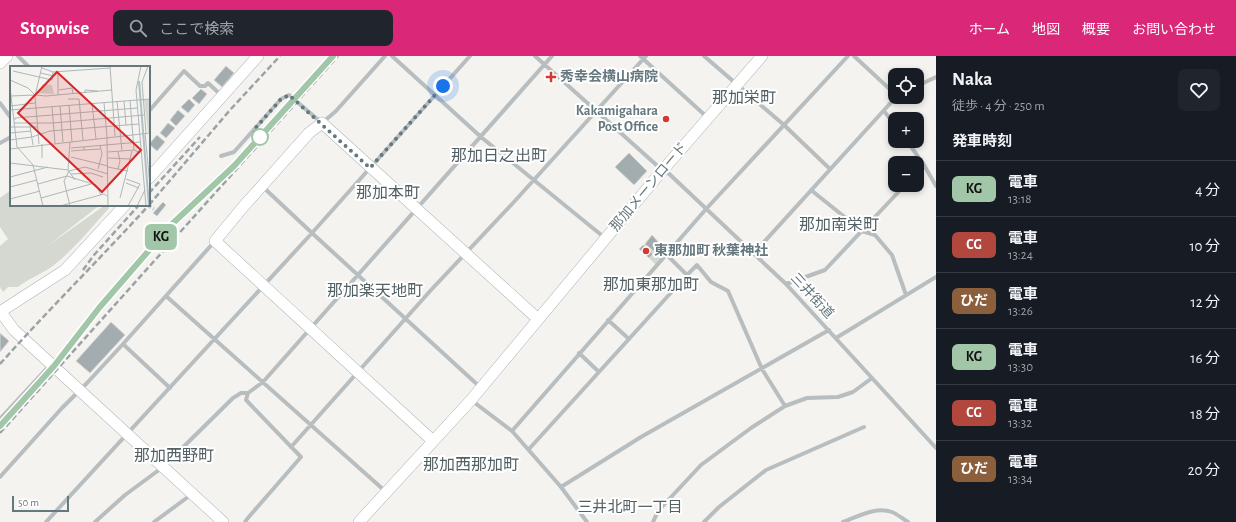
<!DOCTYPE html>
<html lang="ja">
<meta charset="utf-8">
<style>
body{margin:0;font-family:"Alegreya Sans","Noto Sans JP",sans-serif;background:#20242c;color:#f1f3f6;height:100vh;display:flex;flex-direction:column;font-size:15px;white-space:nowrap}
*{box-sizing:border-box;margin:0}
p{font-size:13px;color:#9ea1a6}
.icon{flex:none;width:22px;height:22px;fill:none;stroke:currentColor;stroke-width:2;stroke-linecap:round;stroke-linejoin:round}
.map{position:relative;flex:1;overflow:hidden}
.details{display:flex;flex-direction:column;background:#171b24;width:300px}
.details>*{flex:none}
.badge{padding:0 8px;border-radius:6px;font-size:14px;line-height:26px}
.tools{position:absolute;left:888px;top:12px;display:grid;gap:8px}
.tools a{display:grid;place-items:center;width:36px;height:36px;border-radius:8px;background:#171b24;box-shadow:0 2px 6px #0003;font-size:20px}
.scale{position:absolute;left:12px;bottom:10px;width:57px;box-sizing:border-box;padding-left:4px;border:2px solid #65787e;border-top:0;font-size:11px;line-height:14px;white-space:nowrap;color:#65787e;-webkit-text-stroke:3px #fff;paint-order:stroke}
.you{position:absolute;width:20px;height:20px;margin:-10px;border:3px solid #fff;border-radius:50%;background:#1a73e8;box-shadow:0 0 0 6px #1a73e833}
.map>.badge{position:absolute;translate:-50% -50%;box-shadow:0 0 0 2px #fff}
h2{padding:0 16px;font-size:15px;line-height:36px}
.round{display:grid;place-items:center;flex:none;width:42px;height:42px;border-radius:8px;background:#20242c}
.headline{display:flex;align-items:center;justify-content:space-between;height:68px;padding:0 16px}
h1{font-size:19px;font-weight:600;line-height:30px}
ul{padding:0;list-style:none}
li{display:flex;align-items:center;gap:12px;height:56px;padding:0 16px;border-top:1px solid #363941}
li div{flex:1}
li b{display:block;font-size:15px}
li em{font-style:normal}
li .badge{min-width:44px;font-weight:700;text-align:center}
header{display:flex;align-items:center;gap:24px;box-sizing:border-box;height:56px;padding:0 20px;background:#db2777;color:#fff}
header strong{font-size:19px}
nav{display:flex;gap:22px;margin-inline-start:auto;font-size:14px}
.search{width:280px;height:36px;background:#20242c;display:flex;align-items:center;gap:10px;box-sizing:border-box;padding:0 14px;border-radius:8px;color:#9ea1a6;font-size:15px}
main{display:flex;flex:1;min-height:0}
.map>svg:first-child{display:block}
.green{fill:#d4d8d0}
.building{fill:#a3acaf;stroke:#d5d5d3}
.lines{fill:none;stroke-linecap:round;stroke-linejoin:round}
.street-tunnel{stroke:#c9cece;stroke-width:4;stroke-dasharray:4 2;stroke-linecap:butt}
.secondary-casing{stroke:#adb4b6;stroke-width:12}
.street{stroke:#b8bec0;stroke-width:4}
.secondary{stroke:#fff;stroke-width:11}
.rail{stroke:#9ba3a6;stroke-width:2.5;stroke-dasharray:6 3;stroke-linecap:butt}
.line-casing{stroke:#fff;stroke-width:9}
.line{stroke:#a2c7a8;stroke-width:6}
.walk{stroke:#65787e;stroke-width:4;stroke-dasharray:0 7.2}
.poi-dot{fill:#d23a32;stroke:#fff;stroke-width:1.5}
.stop-dot{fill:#fff;stroke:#a2c7a8;stroke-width:2}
.labels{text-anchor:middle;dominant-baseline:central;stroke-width:4;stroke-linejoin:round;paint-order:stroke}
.poi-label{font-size:14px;font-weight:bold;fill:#65787e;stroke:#fff;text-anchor:start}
.street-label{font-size:14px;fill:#65787e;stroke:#fff}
.neighbourhood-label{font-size:15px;fill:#536064;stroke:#fff}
.quarter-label{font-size:16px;fill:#536064;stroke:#fff}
.inset-river{fill:none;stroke:#b1c0c2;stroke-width:2}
.inset-road{fill:none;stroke:#aeb7b8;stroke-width:1}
.view{fill:#d62828;fill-opacity:0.15;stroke:#d62828;stroke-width:2}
.inset-edge{fill:none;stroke:#65787e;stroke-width:2}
</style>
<header>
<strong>Stopwise</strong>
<div class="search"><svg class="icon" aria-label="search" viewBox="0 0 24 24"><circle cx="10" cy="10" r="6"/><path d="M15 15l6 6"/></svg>ここで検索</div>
<nav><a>ホーム</a><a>地図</a><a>概要</a><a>お問い合わせ</a></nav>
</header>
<main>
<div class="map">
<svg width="936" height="466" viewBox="0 0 936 466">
<rect width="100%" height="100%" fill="#f4f3f0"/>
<path class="green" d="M11 134V149H100L46 191 105 149H107L109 152C91 172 72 196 50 212 39 219 28 223 18 231H8L3 236 0 231V190L8 183 0 171V142Z
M645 188 655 196 661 189 668 196 657 210 649 202 643 189Z"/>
<path class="building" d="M226 10 234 17 222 31 214 24Z
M201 33 207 38 199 48 192 42Z
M189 43 195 49 188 57 181 51Z
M178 54 185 60 176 70 170 64Z
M168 67 175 72 166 82 160 77Z
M157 79 165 86 157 95 149 88Z
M629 97 647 115 634 129 615 111Z
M163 146 166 149 157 160 153 157Z
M652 179 661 189 655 196 645 188Z
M643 189 653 198 649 202 639 193Z
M111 266 125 279 90 317 76 305Z
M0 277 9 285 0 296Z"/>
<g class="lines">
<path class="street-tunnel" d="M148 149 154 153"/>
<defs>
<path id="secondary" d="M0 7 7 0
M149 122 258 0
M0 255 14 274 223 466
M0 256 65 214 125 149
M433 385 215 185 243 151 309 77 322 67 538 263
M359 466 471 344 656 122 762 0"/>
</defs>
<use href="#secondary" class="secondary-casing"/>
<path class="street" d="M18 0 29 11
M392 0 481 81 605 182
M535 0 662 114
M640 0 708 62
M704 0 784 69 830 113
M854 0 895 38
M917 30 936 21
M0 47 11 62
M149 55 184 15 200 30H205L208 27 221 39
M884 55 895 69
M907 85 924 109 936 130
M0 87 11 81
M221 100 234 96 281 43 289 39 322 67 336 55 385 0
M664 113 786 228 936 392
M917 116 924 109
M263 131 312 177 480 331
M811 134 862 175 875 179 892 199 906 239
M754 197 896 41
M666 198 687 219 697 209 711 226 728 235 762 313 785 350
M786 228 825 214 905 129
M166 240 385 435
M608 264 629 283
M836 282 936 221
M123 288 170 332
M579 297 599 316 687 219
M471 344 512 375 561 431 587 466
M0 363 50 309
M512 375 707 152 848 0
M291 391 431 234 513 147 646 0
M529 393 599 316
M0 421 62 352 87 327 123 288 215 185
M561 431 641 381 829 274
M46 466 312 177 470 0
M95 466 125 439 163 411 233 342 241 337H248L263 326 552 0
M154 466 192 438
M245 466 247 463 301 401 246 344 248 337
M653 466 658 455 701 409 751 372 785 350 807 342 838 341 853 336 872 322
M704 466 719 451 766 414 864 371
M843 466C857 461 876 450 892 456 897 458 903 463 908 466"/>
<use href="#secondary" class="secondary"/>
<path class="rail" d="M149 137 200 81
M149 149 230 54 280 0
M83 214 94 199 139 149
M62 300 99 252 171 169 226 117
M0 308C48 254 100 203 149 149
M0 377 338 0"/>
</g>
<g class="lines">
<defs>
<path id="line" d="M0 370 54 310 99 252 171 169 234 110 333 0"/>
</defs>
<use href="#line" class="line-casing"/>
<use href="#line" class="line"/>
<path class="walk" d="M260 81 253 75 281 43 289 39 370 112 443 30"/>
</g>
<g class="poi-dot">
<path d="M549 15h4v4h4v4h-4v4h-4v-4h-4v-4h4z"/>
<circle cx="666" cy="63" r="4"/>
<circle cx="646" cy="195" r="4"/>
</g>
<circle class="stop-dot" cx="260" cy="81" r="8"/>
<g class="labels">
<g class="poi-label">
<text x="560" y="21">秀幸会横山病院</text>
<text x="658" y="55" text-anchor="end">Kakamigahara<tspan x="658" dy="16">Post Office</tspan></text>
<text x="654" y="195">東那加町 秋葉神社</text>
</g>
<g class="street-label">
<text transform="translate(649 131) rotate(-50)">那加メーンロード</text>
<text transform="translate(812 240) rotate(47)">三井街道</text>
</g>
<g class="neighbourhood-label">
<text x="630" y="451">三井北町一丁目</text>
</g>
<g class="quarter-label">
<text x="744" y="42">那加栄町</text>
<text x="499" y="100">那加日之出町</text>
<text x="388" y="137">那加本町</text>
<text x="839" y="169">那加南栄町</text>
<text x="651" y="229">那加東那加町</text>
<text x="375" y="235">那加楽天地町</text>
<text x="174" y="400">那加西野町</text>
<text x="471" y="409">那加西那加町</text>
</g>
</g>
<g transform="translate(10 10)">
<rect width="140" height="140" fill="#f4f3f0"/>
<path d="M33 18 42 19 44 28 27 27ZM140 33V66H138L134 34Z" fill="#d4d8d0"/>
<path class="inset-river" d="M129 15 139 140"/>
<path class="inset-road" d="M100 0 105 70M131 0 126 24 136 140M32 2 43 6 100 2M3 5 42 14 43 6M31 7 43 10M0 14 18 22 25 29M0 21 7 81 23 99 33 140M49 24 62 22 63 28M75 27V24L88 25M25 29 36 30 102 24M48 29V6M1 30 24 29M58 33H69L73 74M120 34 124 84M107 35 112 85M114 35 116 59M94 37 97 71M82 38 86 73M59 39 62 76M0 40 25 37M50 40 53 76M42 41 45 77M0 44 140 33M5 54V52L127 42M4 57H43L134 49M20 60 23 79M0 61H27M0 67 21 65M135 67 140 120M136 67 132 16 138 0M97 71 98 140M0 74 22 71 40 65 129 58M29 78 25 30 32 0M32 78V92M74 81V84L90 83M61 82 130 76M0 83 140 67M61 85 74 84M98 86 124 84 131 87M61 91 98 100M98 92 121 93M0 97 58 104 65 114M98 101 118 105M88 103 92 88 90 79M108 103 110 95 108 86M58 104 60 76M61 108 81 107 93 111M0 111 38 101M116 113 130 118M116 117 129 122M28 118 57 110 86 119 91 129M0 121 27 114M31 132 81 118M110 132 122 85M0 133 30 125M50 140 94 128 97 130M60 140 54 115 59 105 75 101 98 108M118 140 130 118M127 140 135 124"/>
<path class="view" d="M47 6 131 84 92 126 8 47Z"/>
<rect width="140" height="140" class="inset-edge"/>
</g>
</svg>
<div class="tools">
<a><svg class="icon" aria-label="locate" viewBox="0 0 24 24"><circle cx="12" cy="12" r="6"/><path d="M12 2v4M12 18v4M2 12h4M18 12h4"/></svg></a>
<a>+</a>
<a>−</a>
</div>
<div class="scale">50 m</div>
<div class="you" style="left:443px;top:30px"></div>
<b class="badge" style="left:161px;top:181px;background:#a2c7a8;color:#111">KG</b>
</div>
<section class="details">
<div class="headline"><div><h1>Naka</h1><p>徒歩 · 4 分 · 250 m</p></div><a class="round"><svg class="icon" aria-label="heart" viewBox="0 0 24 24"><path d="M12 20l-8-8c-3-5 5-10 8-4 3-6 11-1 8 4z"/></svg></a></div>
<h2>発車時刻</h2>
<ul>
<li><span class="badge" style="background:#a2c7a8;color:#111">KG</span><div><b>電車</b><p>13:18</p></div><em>4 分</em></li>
<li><span class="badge" style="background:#b2473e;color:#fff">CG</span><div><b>電車</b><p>13:24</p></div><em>10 分</em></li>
<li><span class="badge" style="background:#8b5e3c;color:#fff">ひだ</span><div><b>電車</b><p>13:26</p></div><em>12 分</em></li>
<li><span class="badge" style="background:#a2c7a8;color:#111">KG</span><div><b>電車</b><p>13:30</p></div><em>16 分</em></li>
<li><span class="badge" style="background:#b2473e;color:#fff">CG</span><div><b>電車</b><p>13:32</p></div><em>18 分</em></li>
<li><span class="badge" style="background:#8b5e3c;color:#fff">ひだ</span><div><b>電車</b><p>13:34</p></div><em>20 分</em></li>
</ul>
</section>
</main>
